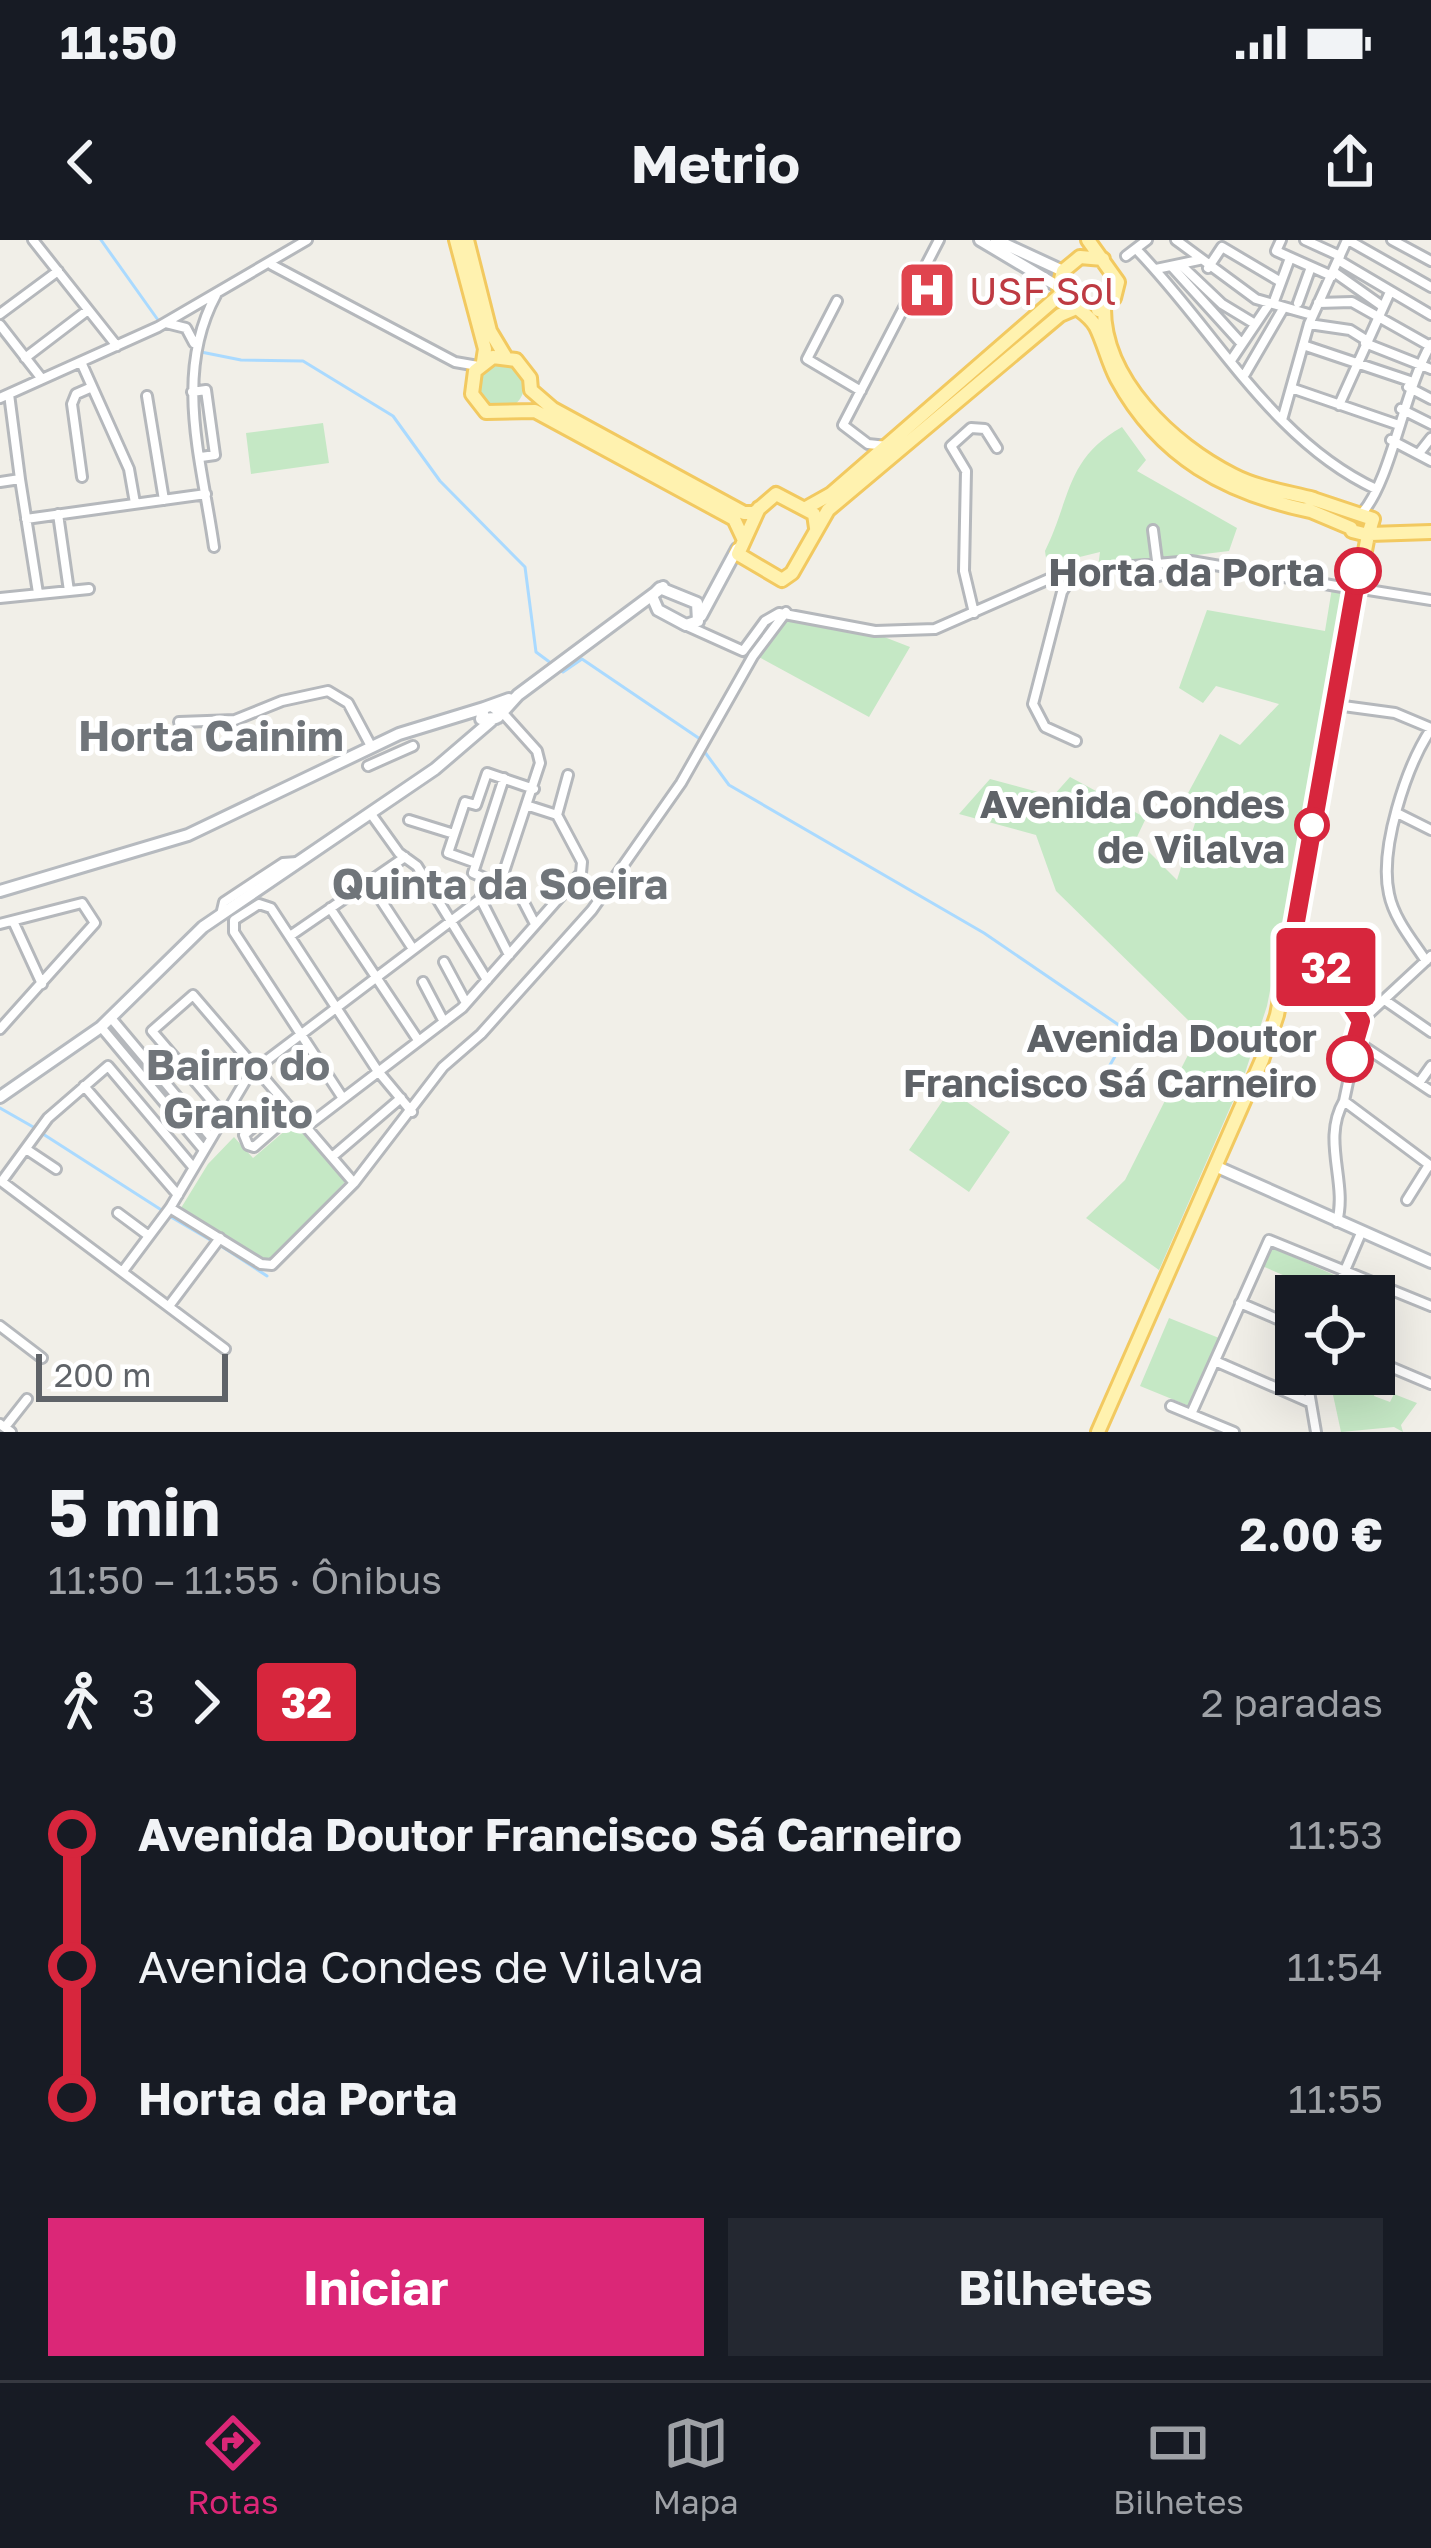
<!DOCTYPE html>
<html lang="pt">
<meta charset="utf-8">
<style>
body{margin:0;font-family:"Golos Text",sans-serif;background:#242831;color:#f1f3f6;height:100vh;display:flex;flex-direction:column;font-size:45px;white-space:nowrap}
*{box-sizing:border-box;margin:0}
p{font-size:39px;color:#9ea1a6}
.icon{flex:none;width:66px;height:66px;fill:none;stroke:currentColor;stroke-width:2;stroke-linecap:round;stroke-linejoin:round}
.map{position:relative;height:1192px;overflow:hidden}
.panel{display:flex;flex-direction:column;background:#171b24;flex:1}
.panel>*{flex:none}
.badge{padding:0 24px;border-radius:9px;font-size:42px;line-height:78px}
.buttons{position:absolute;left:1275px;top:1035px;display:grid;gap:24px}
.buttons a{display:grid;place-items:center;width:120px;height:120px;border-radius:0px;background:#171b24;box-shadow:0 12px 48px #0002;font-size:60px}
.scale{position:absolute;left:36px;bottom:30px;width:192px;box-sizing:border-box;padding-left:12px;border:6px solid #5f6368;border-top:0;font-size:33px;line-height:42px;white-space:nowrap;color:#5f6368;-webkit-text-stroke:9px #fff;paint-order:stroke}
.map>.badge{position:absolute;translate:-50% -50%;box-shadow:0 0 0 6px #fff}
.legs{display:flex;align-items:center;gap:18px;height:132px;padding:0 48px;font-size:39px}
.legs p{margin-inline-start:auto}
.head{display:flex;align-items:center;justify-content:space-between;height:204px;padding:0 48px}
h1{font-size:66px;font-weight:700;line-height:90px}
.button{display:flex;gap:24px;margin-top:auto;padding:24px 48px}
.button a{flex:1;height:138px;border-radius:0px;background:#db2777;color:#fff;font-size:48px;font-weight:700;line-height:138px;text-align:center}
.button a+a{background:#242831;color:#f1f3f6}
ul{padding:0 48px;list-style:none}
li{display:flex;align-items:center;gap:42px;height:132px;font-size:45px}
li i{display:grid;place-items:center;width:18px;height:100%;margin:0 15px;background:currentColor}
li i::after{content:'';width:30px;height:30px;margin:-15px;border:9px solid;border-radius:50%;background:#171b24}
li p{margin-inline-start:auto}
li:first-child i{background:linear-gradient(#0000 50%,currentColor 0)}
li:last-child i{background:linear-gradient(currentColor 50%,#0000 0)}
.status{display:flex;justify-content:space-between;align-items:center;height:84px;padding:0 60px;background:#171b24;direction:ltr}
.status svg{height:33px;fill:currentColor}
header{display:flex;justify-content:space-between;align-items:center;height:156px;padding:0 48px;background:#171b24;font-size:54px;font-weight:700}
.tabs{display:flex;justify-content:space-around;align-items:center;height:168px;border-top:3px solid #363941;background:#171b24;font-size:33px;color:#9ea1a6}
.tabs a{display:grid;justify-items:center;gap:6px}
.tabs .active{color:#db2777}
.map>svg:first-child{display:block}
.green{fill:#c5e8c5}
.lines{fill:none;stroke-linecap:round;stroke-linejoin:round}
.stream{stroke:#aadaff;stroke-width:3}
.street-casing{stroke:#b5b8bc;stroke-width:14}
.secondary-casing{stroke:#b6babf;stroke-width:16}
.primary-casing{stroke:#f2c960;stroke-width:18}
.street{stroke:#fff;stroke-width:8}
.secondary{stroke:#fff;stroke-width:10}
.primary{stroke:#fff2af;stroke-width:12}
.line-1-casing{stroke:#fff;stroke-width:27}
.line-1{stroke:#d7263d;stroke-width:18}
.stop-1-dot{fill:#fff;stroke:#d7263d;stroke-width:6}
.labels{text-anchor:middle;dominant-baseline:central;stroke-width:10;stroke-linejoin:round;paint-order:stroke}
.health-label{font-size:39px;fill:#be3a42;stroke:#fff;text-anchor:start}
.stop-label{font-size:39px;font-weight:bold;fill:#5f6368;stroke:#fff;text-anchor:end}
.neighbourhood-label{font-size:42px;font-weight:bold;fill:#70757a;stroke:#fff}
</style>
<div class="status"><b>11:50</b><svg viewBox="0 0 49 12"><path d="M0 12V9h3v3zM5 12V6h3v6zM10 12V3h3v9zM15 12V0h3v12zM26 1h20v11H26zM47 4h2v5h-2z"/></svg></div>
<header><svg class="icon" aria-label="back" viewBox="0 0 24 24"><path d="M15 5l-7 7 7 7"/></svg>Metrio<svg class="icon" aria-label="share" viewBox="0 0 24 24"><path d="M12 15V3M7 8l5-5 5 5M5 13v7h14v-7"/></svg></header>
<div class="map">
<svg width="1431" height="1192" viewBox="0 0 1431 1192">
<rect width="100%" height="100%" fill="#f1efe8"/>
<path class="green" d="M478 146a23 23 0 1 1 46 0a23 23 0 1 1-46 0Z
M323 183 329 223 251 234 246 193Z
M1122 187 1146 220 1137 231 1237 288 1229 311 1098 327 1100 312 1047 325 1045 311C1071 258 1066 218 1122 187Z
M1332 348 1342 354 1341 394 1267 766 1244 836 1159 1030 1086 978 1125 940 1191 809 1189 781 1056 651 1036 595 959 574 990 539 1053 556 1070 537 1146 578 1136 599 1177 640 1196 580 1180 568 1220 494 1240 505 1279 464 1216 446 1203 463 1179 448 1207 370 1325 391Z
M786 378 874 393 910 407 869 477 757 416Z
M950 850 1010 892 969 952 909 910Z
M294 883 345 942 269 1022 181 968 208 924 234 897 253 918Z
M1269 1006 1334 1035 1326 1054 1260 1025Z
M1169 1078 1219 1098 1189 1166 1140 1146Z
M1381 1131 1374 1156 1390 1162 1394 1154 1417 1163 1401 1185 1403 1192 1394 1187 1341 1192 1330 1141 1316 1142 1318 1134 1357 1139 1354 1148 1370 1154Z"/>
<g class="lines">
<path class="stream" d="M101 0 158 80
M201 112 241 120 303 121 393 176 440 241 525 327 536 412 563 432 582 419 700 499
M704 511 729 545 984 693 1129 792 1110 825
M0 868 35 888
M43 894 163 971
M171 977 212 1001
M221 1006 267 1036"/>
<defs>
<path id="street" d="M33 0 117 106
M1176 0 1256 59 1312 75
M1281 0 1276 11 1332 36
M1305 0 1340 16
M1348 0 1431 47
M1392 0 1431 21
M1136 9C1214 89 1272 201 1376 249
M1126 16 1147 0
M1338 20 1431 75
M272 25 455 122 478 126
M1182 26 1222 64 1255 84
M1173 28 1242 104
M1208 28 1222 7 1281 42
M1156 29 1199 20
M1334 32 1382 66
M837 61 807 119 861 151
M1298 63 1311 27
M1318 63 1352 62 1430 106
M1273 64 1290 18
M0 74 58 31
M166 83 186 88 194 103
M1309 84 1350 90 1366 100
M0 85 42 139
M1365 103 1431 129
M1303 105 1410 141
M25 118 88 70
M1232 119 1269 64
M81 122 129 229 135 263
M1245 134 1284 67
M1408 147 1431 159
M1294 149 1396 184
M192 152 206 150 215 215 201 217
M147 156 164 260
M0 158 158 87 307 0
M1339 165 1390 52
M1401 169 1431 184
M1282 180 1309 84 1347 0
M1391 200 1431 221
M887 206 868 204 843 185 939 0
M1420 212 1431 198
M82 237 72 164 76 154 92 147
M20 239 38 353
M0 242 20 239 9 154
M1362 273C1391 241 1404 150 1431 104
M58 274 69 351
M26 279 206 254
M1153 290 1159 336
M214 307C202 222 173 134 216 55
M1075 332 1062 352 1033 464 1045 487 1076 501
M1356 348 1431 360
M0 358 89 349
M974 373 964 331 966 231 951 206 971 188 985 189 997 208
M683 384 743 411 765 381 779 373 875 391 935 389 1065 332 1191 321 1348 348
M1336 465 1395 473 1431 488
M179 482 235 480 282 461 328 451 348 463 371 506
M368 526 413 506
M504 538 473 633 519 653 535 684
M371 574 399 613 417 626 487 740
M1399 574 1431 590
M557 575 568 535
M409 580 454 594
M476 623 448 613 465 562 476 565 487 533 534 549
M369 642 411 706
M480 658 509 715
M330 668 418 800
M221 675 224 662 283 623 297 622
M1296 678 1361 781
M13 681 42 744
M0 684 82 663 95 683 0 789
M290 696 405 617
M1426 721C1413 701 1394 679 1389 654 1379 609 1406 527 1431 489
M444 722 466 763
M423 742 444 782
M1386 761 1431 792
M111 778 210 896
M1361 781 1344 861 1431 926
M1361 781 1431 716
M101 787 203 909
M1354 800 1431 851
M1419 843 1431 826
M84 846 178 955
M342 857 234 692V680L259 664 271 668 377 830 412 872
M284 861 244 895 248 905 254 907 294 872
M222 873 152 791 193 755 354 943
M306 887 462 768 581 633 582 622 557 575 529 566
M26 909 56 929
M332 917 401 858
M1 941 225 1109
M2 941 48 878 108 826 193 927
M1407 960 1429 925
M170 968 261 1024 272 1025 354 943 443 827 481 794 592 670 681 543 753 416 786 372
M118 973 149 996
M1337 982C1348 942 1321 900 1344 861
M123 1031 170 968 250 833 500 644 540 523 537 511 502 472
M1334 1056 1361 993
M1240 1063 1296 1087
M169 1066 220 998
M0 1086 42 1118
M1374 1120 1431 1144
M1215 1121 1307 1161
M1306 1134 1316 1192
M1171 1166 1234 1192
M1191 1174 1269 1000 1431 1066
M0 1184 11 1192
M5 1187 27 1159"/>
<path id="secondary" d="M980 0 1059 47
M996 0 1063 31
M660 348 697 363 698 381 686 385 658 370 652 356Z
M701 376 737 309
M492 466 500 472 496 478 481 479 484 468 509 459
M498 477 518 455 663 347
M0 651 188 595 399 494 484 468
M0 857 101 787 203 687 435 529 491 481
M1215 926 1431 1022"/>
<path id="primary" d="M456 0 485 109 483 122
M467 0 490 91 505 116
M1088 0 1118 42 1114 58 1098 70
M1103 19 1080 17 1063 31 1059 47C1067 67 1087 70 1096 87 1104 103 1108 122 1117 139 1160 218 1226 253 1310 271
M1104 65C1102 139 1173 205 1233 235 1258 248 1287 252 1314 259
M1310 258 1373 279 1368 295 1352 291
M759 268 738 314 782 340 792 333 828 270 1060 75 1074 69
M806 268 831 254 1061 54
M1306 269 1351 288
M1370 294 1431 292
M743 298 734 279 535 171 486 172 472 154 475 131 493 117 516 120 530 138 531 150 553 169 744 273H754L776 254 814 274 816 288
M1098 1192 1262 820 1277 775 1368 295"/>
</defs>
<use href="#street" class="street-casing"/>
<use href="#secondary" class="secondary-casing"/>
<use href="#primary" class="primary-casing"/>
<use href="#street" class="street"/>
<use href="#secondary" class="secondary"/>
<use href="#primary" class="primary"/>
</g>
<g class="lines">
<defs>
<path id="line-1" d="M1350 819 1361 781 1310 702 1294 693 1358 331"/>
</defs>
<use href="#line-1" class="line-1-casing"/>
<use href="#line-1" class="line-1"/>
</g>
<defs>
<symbol id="hospital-square" viewBox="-11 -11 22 22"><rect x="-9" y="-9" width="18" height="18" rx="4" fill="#e0444e" stroke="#fff"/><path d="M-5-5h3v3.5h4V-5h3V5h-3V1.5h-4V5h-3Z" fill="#fff"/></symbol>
</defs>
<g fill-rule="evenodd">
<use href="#hospital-square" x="894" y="17" width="66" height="66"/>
</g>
<g class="stop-1-dot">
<circle cx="1358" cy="331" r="21"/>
<circle cx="1312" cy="585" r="15"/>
<circle cx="1350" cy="819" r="21"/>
</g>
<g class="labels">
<g class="health-label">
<text x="969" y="50">USF Sol</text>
</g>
<g class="stop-label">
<text x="1325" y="331">Horta da Porta</text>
<text x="1285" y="563">Avenida Condes<tspan x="1285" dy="45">de Vilalva</tspan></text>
<text x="1317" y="797">Avenida Doutor<tspan x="1317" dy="45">Francisco Sá Carneiro</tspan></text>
</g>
<g class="neighbourhood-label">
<text x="211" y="495">Horta Cainim</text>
<text x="500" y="643">Quinta da Soeira</text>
<text x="238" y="824">Bairro do<tspan x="238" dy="48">Granito</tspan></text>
</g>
</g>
</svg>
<div class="buttons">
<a><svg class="icon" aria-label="locate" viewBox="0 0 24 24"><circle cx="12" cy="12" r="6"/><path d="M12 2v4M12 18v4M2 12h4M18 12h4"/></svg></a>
</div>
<div class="scale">200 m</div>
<b class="badge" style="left:1326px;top:727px;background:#d7263d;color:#fff">32</b>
</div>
<section class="panel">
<div class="head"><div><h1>5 min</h1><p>11:50 – 11:55 · Ônibus</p></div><b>2.00 €</b></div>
<div class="legs"><svg class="icon" aria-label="walk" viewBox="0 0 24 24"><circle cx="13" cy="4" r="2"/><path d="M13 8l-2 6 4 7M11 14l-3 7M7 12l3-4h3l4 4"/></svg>3<svg class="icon" aria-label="forward" viewBox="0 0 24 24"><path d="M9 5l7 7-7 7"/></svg><b class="badge" style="background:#d7263d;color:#fff">32</b><p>2 paradas</p></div>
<ul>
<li><i style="color:#d7263d"></i><b>Avenida Doutor Francisco Sá Carneiro</b><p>11:53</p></li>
<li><i style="color:#d7263d"></i><span>Avenida Condes de Vilalva</span><p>11:54</p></li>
<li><i style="color:#d7263d"></i><b>Horta da Porta</b><p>11:55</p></li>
</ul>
<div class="button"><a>Iniciar</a><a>Bilhetes</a></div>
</section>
<nav class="tabs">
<a class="active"><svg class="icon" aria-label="directions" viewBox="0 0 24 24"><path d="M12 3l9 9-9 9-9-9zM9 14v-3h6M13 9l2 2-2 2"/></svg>Rotas</a>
<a><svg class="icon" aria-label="map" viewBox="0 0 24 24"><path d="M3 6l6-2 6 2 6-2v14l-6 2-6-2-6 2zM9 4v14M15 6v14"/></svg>Mapa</a>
<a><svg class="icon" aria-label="tickets" viewBox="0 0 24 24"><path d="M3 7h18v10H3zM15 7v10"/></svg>Bilhetes</a>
</nav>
